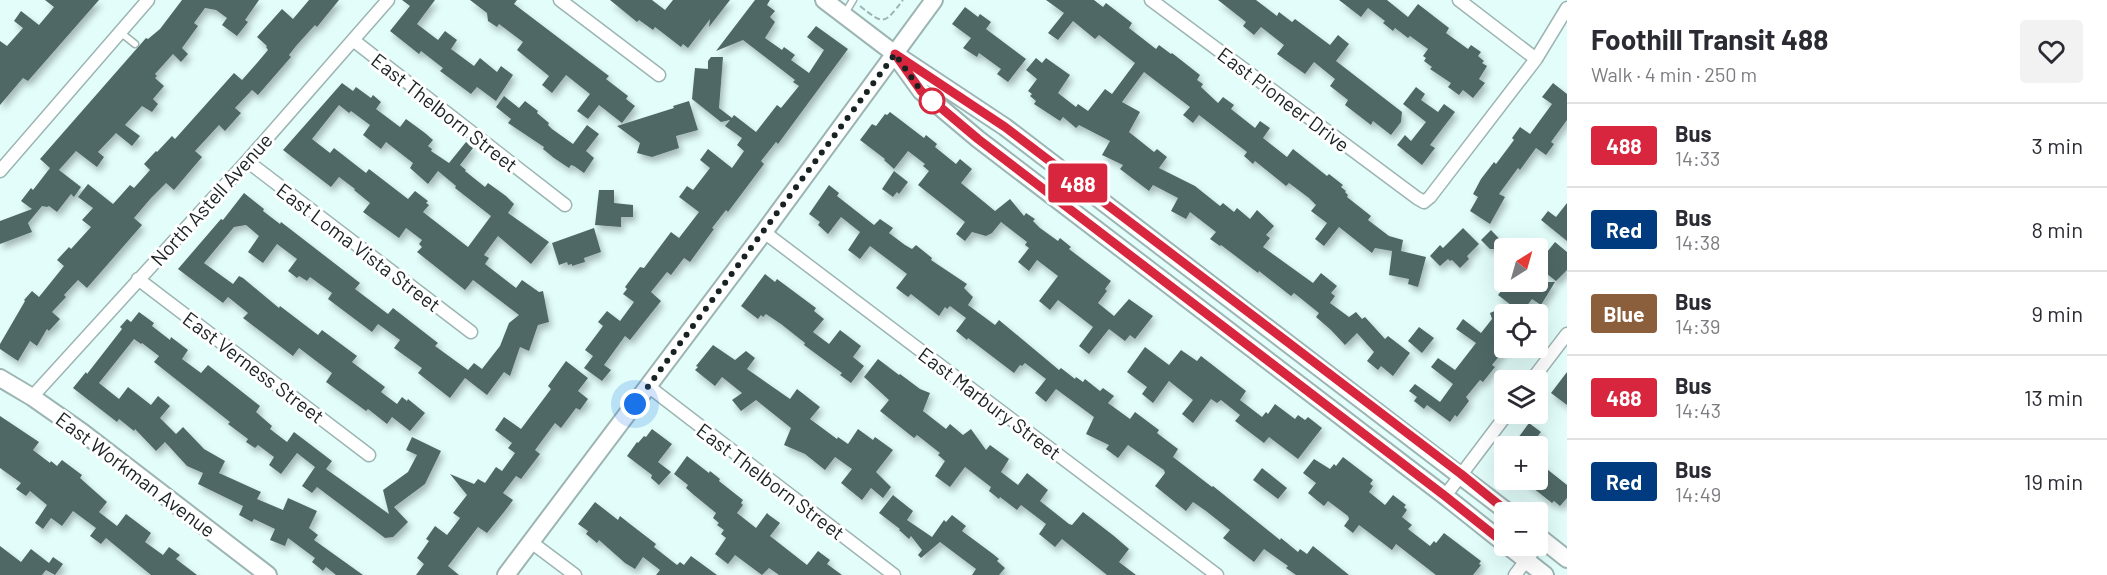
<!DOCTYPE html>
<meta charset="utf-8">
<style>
body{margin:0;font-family:Barlow,sans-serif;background:#f2f2f3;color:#2b2b33;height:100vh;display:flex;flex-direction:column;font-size:22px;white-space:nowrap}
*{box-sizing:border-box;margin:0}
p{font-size:20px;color:#7c7c81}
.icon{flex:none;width:33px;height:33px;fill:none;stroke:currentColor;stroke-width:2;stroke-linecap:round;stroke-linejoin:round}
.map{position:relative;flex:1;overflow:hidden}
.side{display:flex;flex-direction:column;background:#fff;width:540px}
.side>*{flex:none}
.badge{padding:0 12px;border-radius:4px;font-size:21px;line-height:39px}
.needle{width:39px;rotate:37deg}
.tools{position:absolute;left:1494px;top:238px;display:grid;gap:12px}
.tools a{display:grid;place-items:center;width:54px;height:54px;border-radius:6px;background:#fff;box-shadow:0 6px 24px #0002;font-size:30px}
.you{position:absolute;width:30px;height:30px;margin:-15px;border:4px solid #fff;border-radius:50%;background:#1a73e8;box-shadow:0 0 0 9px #1a73e833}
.map>.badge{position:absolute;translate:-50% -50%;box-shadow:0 0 0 3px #fff}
.round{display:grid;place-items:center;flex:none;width:63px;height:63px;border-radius:6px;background:#f2f2f3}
.headline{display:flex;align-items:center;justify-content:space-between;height:102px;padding:0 24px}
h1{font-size:28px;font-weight:700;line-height:45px}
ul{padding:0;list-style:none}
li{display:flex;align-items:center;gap:18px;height:84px;padding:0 24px;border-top:2px solid #e1e1e2}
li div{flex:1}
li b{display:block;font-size:22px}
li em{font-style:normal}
li .badge{min-width:66px;font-weight:700;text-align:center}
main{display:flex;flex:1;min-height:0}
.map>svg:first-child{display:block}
.building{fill:#506866;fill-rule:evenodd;filter:url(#shadow)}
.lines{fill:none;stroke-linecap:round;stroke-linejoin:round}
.lane-casing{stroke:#9cb5b3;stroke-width:9}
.street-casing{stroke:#9cb5b3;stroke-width:15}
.secondary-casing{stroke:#9cb5b3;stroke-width:20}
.path{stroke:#9fb5b3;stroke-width:2;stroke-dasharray:6 3;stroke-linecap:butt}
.lane{stroke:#fff;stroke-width:6}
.street{stroke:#fff;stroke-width:12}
.secondary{stroke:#fff;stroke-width:16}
.line-casing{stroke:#fff;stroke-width:14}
.line{stroke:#d7263d;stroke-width:9}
.walk{stroke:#192222;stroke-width:6;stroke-dasharray:0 10.8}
.stop-dot{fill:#fff;stroke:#d7263d;stroke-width:3}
.labels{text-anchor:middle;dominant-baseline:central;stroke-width:6;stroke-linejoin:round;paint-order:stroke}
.street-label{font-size:20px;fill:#192222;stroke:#fff}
</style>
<main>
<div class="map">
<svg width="1567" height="575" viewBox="0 0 1567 575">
<defs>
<filter id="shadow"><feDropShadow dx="3" dy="5" stdDeviation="3" flood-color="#0004"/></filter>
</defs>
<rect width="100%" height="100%" fill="#e2fdfa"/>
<path class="building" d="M45 0H99L28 81 23 78 0 105V41L7 46 23 28 14 21 21 11 39 25 54 7Z
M182 0H259L245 20 248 22 237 36 222 25 227 18 216 10 205 8 194 23 198 26 182 48 188 54 181 62 173 54 155 74 157 76 155 78 164 86 153 99 158 104 152 112 142 106 125 125 140 136 132 146 116 133 98 152 104 157 97 167 76 151 59 170 81 187 74 197 71 194 57 212 49 206 47 207 42 206 28 223 32 232 0 244V221L32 209 21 201 31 188 33 190 50 168 40 159 146 38 148 39 160 29Z
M309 0H339L317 27 315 25 296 46 289 55 291 57 258 95 252 90 235 108 241 113 225 131 219 125 195 151 202 157 174 190 166 183 151 198 134 218 142 225 87 288 78 280 64 295 66 297 52 312 60 319 49 331 47 329 37 346 30 341 18 361 0 349V344L25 301 24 300 32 291 39 297 64 266 57 260 69 247 71 249 91 227 82 220 93 208 78 197 88 184 113 204 130 185 134 188 150 170 144 164 156 151 157 152 172 136 175 139 234 73 242 80 257 63 268 50 266 47 267 46 257 37 282 9 293 19Z
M402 0H435L417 24 438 40 445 31 457 40 451 49 474 66 480 58 497 72 501 66 513 75 496 101 477 87 471 94 440 71 443 68 421 51 419 54 390 31 410 6Z
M470 0H517L514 4 609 76 606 79 628 96 626 99 635 106 622 123 599 105 588 119 577 111 590 94 566 75 552 93 542 85 549 76 517 50 523 42 499 24 497 27 488 21 487 13Z
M610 0H652L665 10 673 0H730L709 27 710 19 688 48 683 44 681 47 655 27 653 30 639 20 637 22Z
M755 0H770L767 5 775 11 770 17 775 22 765 38 782 50 784 47 795 55 791 60 809 73 824 50 807 37 816 26 848 49 778 144 776 142 761 161 764 164 728 212 726 210 712 228 714 229 690 262 684 258 671 275 667 272 651 292 661 301 630 340 625 336 604 365 611 370 602 381 584 368 593 356 585 350 603 326 598 322 607 311 620 321 634 302 623 294 627 289 625 287 640 267 644 268 671 232 679 238 699 212 679 197 687 186 693 190 710 168 700 160 708 149 732 168 744 151 737 145 742 138 725 126 730 120 721 122 692 99 695 68 708 69V61L711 57H723L719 108 732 118 734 115 756 132 777 105 781 108 799 86 793 82 795 80 743 40 716 51Z
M1046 0H1094L1103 7 1106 3 1132 23 1129 28 1156 49 1159 45 1171 54 1172 53 1200 75 1197 80 1203 84 1201 87 1218 103 1223 97 1234 105 1231 109 1255 128 1260 121 1270 128 1263 138 1287 157 1293 149 1327 176 1329 174 1343 185 1341 187 1346 191 1345 192 1348 195 1347 197 1371 216 1368 220 1389 236 1403 240 1401 251 1426 257 1418 287 1408 284 1409 279 1389 275 1392 251 1375 248 1372 253 1339 227 1324 246 1315 239 1327 223 1311 211 1316 205 1309 198 1289 183 1286 186 1255 161 1253 164 1244 156 1247 152 1199 115 1193 123 1183 115 1190 107 1144 72 1122 102 1140 112 1129 132 1154 152 1157 149 1167 157 1159 168 1195 186 1220 206 1223 203 1234 212 1237 208 1250 219 1257 210 1274 226 1266 235 1270 238 1263 247 1313 283 1321 273 1337 286 1331 293 1335 296 1330 303 1349 317 1356 312 1362 319 1365 317 1385 339 1388 336 1410 353 1393 376 1381 366 1378 370 1367 361 1374 352 1357 333 1345 345 1331 330 1316 317 1319 313 1294 293 1291 296 1259 271 1258 273 1221 245 1220 246 1210 239 1216 232 1190 212 1186 219 1171 211 1178 198 1153 185 1149 191 1120 169 1123 165 1102 155 1110 141 1079 125 1076 128 1063 117 1060 121 1034 104 1036 101 1030 96 1032 94 1028 91 1037 79 1026 70 1036 58 1042 63 1046 58 1070 75 1058 93 1076 107 1078 104 1088 111 1105 89 1112 94 1135 63 1099 35 1095 39 1073 21 1058 40 1048 33 1064 13Z
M1218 0H1256L1277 16 1279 12 1292 22 1295 19 1330 45 1338 35 1349 44 1336 61 1402 112 1401 122 1391 135 1373 121 1371 125 1345 105 1348 100 1330 86 1335 79 1314 62 1305 74 1277 54 1284 45 1261 27 1254 35 1243 26 1246 22Z
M1339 0H1387L1408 17 1418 4 1449 28 1446 33 1468 49 1471 45 1481 52 1478 56 1484 61 1482 63 1487 66 1479 79 1485 83 1473 98 1463 90 1459 95 1448 87 1451 83 1430 69 1432 67 1424 61 1426 58 1423 56 1428 49 1410 36 1408 38 1395 28 1393 31 1383 23 1385 21 1368 8 1361 17Z
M965 7 978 17 980 14 991 22 986 29 1026 59 1008 82 997 74 1001 69 979 53 977 57 963 48 971 38 952 24Z
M342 83 353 91 356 87 371 98 373 95 381 102 376 109 400 127 406 119 425 133 433 140 428 146 432 149 431 151 449 163 466 142 473 148 460 165 466 170 465 171 485 187 488 183 506 196 514 204 508 213 549 242 531 264 498 236 484 255 489 258 485 264 516 288 522 280 539 292 543 291 549 322 538 325 529 351 520 347 510 376 504 372 487 395 465 378 450 398 418 373 422 368 394 348 400 340 378 324 372 332 328 299 332 293 310 277 307 281 299 276 297 278 288 271 297 259 277 244 263 263 248 252 259 236 246 225 234 227 204 263 233 284 239 276 243 278 279 308 280 306 318 335 322 330 357 356 352 362 385 387 381 392 397 404 402 397 407 401 408 399 425 413 410 431 392 417 387 424 368 409 366 411 326 382 332 373 299 348 293 356 243 318 248 313 228 297 223 303 178 269 221 219 223 220 244 193 264 209 263 211 280 224 281 222 360 283 355 289 388 314 393 308 438 343 435 346 468 370 474 363 482 369 500 346 509 323 519 315 473 280 465 290 417 252 422 247 419 244 422 240 406 228 399 238 363 212 370 203 354 190 355 189 339 177 331 187 283 150ZM339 105 349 113 351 111 370 125 363 135 381 149 386 142 413 163 410 168 428 184 438 171 456 186 455 188 491 216 468 247 423 212 429 205 426 203 428 201 415 191 408 199 369 169 366 173 334 148 330 153 312 139Z
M1553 83 1567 94V120L1551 142 1554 144 1546 155 1536 148 1520 170 1518 168 1499 194 1505 197 1490 224 1470 211 1478 197 1473 194 1481 179 1494 162 1496 164 1514 140 1512 138 1520 127 1530 134 1552 104 1542 97Z
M1416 87 1425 94 1421 100 1438 112 1444 104 1455 112 1430 145 1435 148 1422 165 1397 145 1405 135 1411 141 1426 122 1403 104Z
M504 96 519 108 525 101 538 111 537 113 549 123 548 125 552 129 573 144 587 125 599 134 586 151 594 158 584 173 574 166 571 165 569 168 554 158 543 149 544 147 508 123 511 119 496 107Z
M689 101 698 130 676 136 679 148 652 157 637 153 640 143 617 126 674 108 673 106Z
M890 112 924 138 926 135 937 144 935 147 956 164 960 159 972 169 961 183 995 211 1010 199 1024 216 1026 213 1035 219 1033 221 1040 228 1058 241 1060 238 1071 247 1069 249 1111 281 1105 289 1107 291 1098 303 1114 316 1129 299 1153 316 1135 339 1130 335 1125 341 1109 329 1089 354 1079 346 1093 327 1058 300 1050 310 1039 301 1058 276 1037 260 1029 271 1018 262 1029 248 1025 245 1027 242 1001 222 992 233 986 236 972 232 965 241 956 234 965 222 918 185 929 171 923 166 925 164 908 151 894 169 884 160 885 159 860 140 872 124 876 126 885 114 887 115Z
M894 171 908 182 899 194 897 192 893 197 882 189Z
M829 185 839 193 837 196 874 225 880 219 893 228 889 233 905 245 912 249 916 245 932 258 931 260 967 284 964 288 973 297 968 305 995 325 999 320 1059 370 1061 368 1075 379 1076 377 1083 382 1085 379 1100 391 1103 388 1114 396 1108 403 1130 419 1135 412 1159 430 1157 433 1178 449 1173 457 1212 487 1213 486 1280 540 1281 538 1298 552 1300 549 1307 554 1313 546 1349 575H1296L1286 568 1288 566 1264 549 1254 562 1223 538 1230 530 1206 511 1193 502 1186 511 1155 486 1165 473 1164 470 1128 445 1118 458 1106 449 1109 445 1086 434 1094 417 1056 389 1046 402 1035 393 1046 379 1025 363 1022 366 1020 365 1014 373 968 338 967 340 956 331 966 318 950 306 947 309 945 307 939 316 911 294 908 297 896 288 907 274 870 246 860 259 848 250 860 232 841 217 828 234 818 225 820 222 809 214Z
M599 190H614V203L633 205V217H621V227L595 225Z
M1567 203V241L1541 220 1548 211 1556 217Z
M594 228 601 252 584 258 585 262 572 266V264L568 265 567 262 559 265 552 243Z
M1463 228 1479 244 1467 256 1469 259 1460 268 1452 260 1450 261 1448 259 1440 266 1430 256 1440 245 1443 248Z
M1491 230 1509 249H1490L1481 240Z
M1555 242 1567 252V270L1556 281 1538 267V245L1547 252Z
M765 274 775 282 777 279 816 308 814 311 824 319 813 332 829 344 840 330 861 346 853 357 864 366 851 383 840 375 842 373 804 345 805 343 781 324 766 314 763 317 761 315 758 319 741 306Z
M1508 282H1555L1541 305 1532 299 1520 315 1508 306 1511 305 1498 295Z
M1504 307V350L1492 365 1495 367 1483 382 1480 380 1466 397 1469 401 1457 417 1455 415 1450 422 1427 405 1424 409 1414 401 1417 397 1409 391 1415 384 1440 402 1453 384 1431 367 1438 358 1455 370 1476 343 1456 329 1463 319 1481 333 1492 319 1490 313Z
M139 312 154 323 152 326 170 340 171 337 188 350 182 359 201 373 208 365 260 406 256 412 272 426 270 429 287 442 294 432 332 461 326 469 389 514 383 490 408 472 417 455 406 450 412 437 441 451 425 484 394 507 408 522 393 537 385 538 317 487 312 493 302 486 315 467 297 453 281 474 269 465 274 457 258 445 255 448 246 442 248 439 228 424 230 422 154 362 159 356 142 343 141 344 134 339 99 383 119 399 128 387 151 405 158 396 170 406 160 418 176 434 183 427 204 449 225 461 219 473 261 492 257 499 283 510 288 498 317 511 309 528 318 535 314 540 363 575H336L326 567 323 571 312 562 315 558 288 538 285 546 270 540 275 529 254 519 252 522 239 515 243 506 198 484 203 473 187 466 165 442 156 451 135 429 134 431 119 419 117 422 73 388 86 372 87 374 122 329 120 327 127 319 131 322Z
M1419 327 1434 338 1422 353 1408 341Z
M713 345 735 360 746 351 755 358 747 369 790 399 797 389 820 407 810 419 837 439 838 437 848 444 858 429 873 440 875 437 893 450 876 472 891 487 883 498 871 488 862 500 841 483 852 469 835 457 825 470 805 454 784 445 791 428 756 400 741 411 732 400 742 393 722 377 715 386 695 370 698 367 696 366Z
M1145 347 1169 365 1181 350 1197 361 1201 356 1246 391 1240 400 1262 417 1266 412 1268 414 1275 404 1295 419 1298 415 1305 420 1308 417 1322 428 1298 459 1269 437 1264 443 1235 421 1240 415 1221 400 1217 403 1211 399 1193 423 1182 414 1193 400 1169 381 1153 403 1142 394 1147 387 1127 372Z
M878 359 899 375 900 374 920 389 930 393 923 411 946 429 950 424 963 435 971 429 986 450 990 445 1009 459 1001 472 1018 485 1027 473 1048 490 1040 501 1069 524 1072 525 1083 512 1114 536 1129 549 1119 562 1136 575H1107L1062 539 1055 547 1039 534 1046 524 1021 505 1017 510 1000 497 999 499 989 491 991 487 965 467 950 487 935 476 945 461 938 455 940 453 917 435 914 438 880 411 889 400 864 377Z
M566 361 588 378 578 391 588 399 580 410 576 408 561 428 555 423 535 450 540 454 521 479 516 476 503 493 513 500 504 512 487 533 478 527 448 566 459 575H416L424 564 417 558 429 541 426 539 435 526 447 535 460 518 453 513 467 495 450 474 474 484 478 479 485 483 496 467 502 471 515 453 508 448 512 443 495 430 504 417 521 429 551 389 548 386Z
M1567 372V405L1551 393Z
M0 416 39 442 33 450 50 463 51 461 57 466 62 460 82 475 80 478 107 502 99 512 117 526 126 514 151 533 145 542 163 555 169 547 180 555 176 559 197 575H151L106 538 101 544 90 536 96 528 73 511 62 526 51 518 43 529 35 523 47 505 30 491 26 496 16 489 21 483 0 468Z
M1529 423 1541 432 1529 447H1515L1520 440 1518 438Z
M652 429 672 444 658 462 671 472 659 485 651 478 652 475 627 456 637 442 638 443 644 436 646 437Z
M687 456 709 473 710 471 720 479 719 481 743 500 741 503 743 505 737 513 756 528 767 513 769 515 780 523 770 536 807 565 818 551 830 560 827 564 842 575H779L769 568 762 575 735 555 728 564 715 554 726 538 721 534 724 530 717 525 719 523 713 518 716 513 694 495 686 488 688 485 674 474Z
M1343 457 1373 480 1370 484 1373 486 1369 492 1385 505 1393 495 1406 505 1404 507 1407 510 1402 517 1412 525 1408 529 1430 546 1434 541 1436 543 1444 533 1481 561 1479 564 1481 565 1473 575H1436L1396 544 1392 550 1359 525 1353 533 1344 526 1349 519 1348 516 1328 501 1324 506 1308 493 1316 483 1303 473 1314 459 1330 469 1334 464 1336 466Z
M1538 462 1567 485V498L1560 506 1554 501 1552 503 1523 480H1538Z
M1262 468 1287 488 1278 499 1253 480Z
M893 495 913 511 907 520 932 537 944 520 946 522 952 515 966 526 962 531 993 554 999 559 997 561 1005 568 999 575H972L976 569 940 542 921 558 918 555 922 550 911 536 909 539 899 530 900 529 879 513Z
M595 502 618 520 620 516 630 524 656 544 654 547 677 565 680 562 684 565 691 556 717 575H656L660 570 643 557 635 569 625 563 599 540 597 543 586 534 588 531 578 524Z
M0 546 21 562 31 549 49 563 53 557 63 564 55 575 46 570 42 575H0Z"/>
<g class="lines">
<defs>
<path id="lane" d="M844 15 853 0
M120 32 135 44"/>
<path id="street" d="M560 0 659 75
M1151 0 1417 198 1424 202 1430 197 1536 59 1567 8
M1459 0 1536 59
M353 40 565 205
M247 161 471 332
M0 171 148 0
M764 232 1217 575
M138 279 369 455
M1531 381 1567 334
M648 386 894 575
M32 397 247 161 388 0
M1445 496 1507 414
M531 542 575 575
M1515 575 1537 546"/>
<path id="secondary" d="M824 0 895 54 1005 127 1509 513
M900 62 921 91 978 139 1445 496 1504 543
M0 378 32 397 82 432 268 575
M1538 536 1567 559
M1508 546 1545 575
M506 575 764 232 934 0"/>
</defs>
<use href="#lane" class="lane-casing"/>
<use href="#street" class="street-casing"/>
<use href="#secondary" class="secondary-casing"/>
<path class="path" d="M860 6C884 25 884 25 903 0"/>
<use href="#lane" class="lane"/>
<use href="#street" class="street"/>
<use href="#secondary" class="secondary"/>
</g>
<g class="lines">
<defs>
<path id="line" d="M1504 543 1445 496 978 139 921 91 895 54 1005 127 1461 474 1509 513"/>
</defs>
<use href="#line" class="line-casing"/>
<use href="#line" class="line"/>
<path class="walk" d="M635 404 895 54 921 91 935 103 932 101"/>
</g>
<circle class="stop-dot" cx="932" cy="101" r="12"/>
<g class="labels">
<g class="street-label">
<text transform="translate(1284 99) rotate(37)">East Pioneer Drive</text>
<text transform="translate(445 112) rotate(38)">East Thelborn Street</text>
<text transform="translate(211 199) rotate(-48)">North Astell Avenue</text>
<text transform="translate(359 247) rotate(37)">East Loma Vista Street</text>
<text transform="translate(254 367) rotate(37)">East Verness Street</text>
<text transform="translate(990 403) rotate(37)">East Marbury Street</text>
<text transform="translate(136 474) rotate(37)">East Workman Avenue</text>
<text transform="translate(771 481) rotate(37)">East Thelborn Street</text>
</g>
</g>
</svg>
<div class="tools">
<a><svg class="needle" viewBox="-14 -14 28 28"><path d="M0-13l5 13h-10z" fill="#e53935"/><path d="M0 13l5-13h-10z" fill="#7c7c81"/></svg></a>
<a><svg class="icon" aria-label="locate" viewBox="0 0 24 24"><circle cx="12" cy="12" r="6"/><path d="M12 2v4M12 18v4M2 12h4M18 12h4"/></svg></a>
<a><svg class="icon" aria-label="layers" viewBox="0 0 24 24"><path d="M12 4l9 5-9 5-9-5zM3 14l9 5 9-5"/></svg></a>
<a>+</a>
<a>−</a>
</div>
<div class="you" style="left:635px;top:404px"></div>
<b class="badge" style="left:1078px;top:183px;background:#d7263d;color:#fff">488</b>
</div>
<section class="side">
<div class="headline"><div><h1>Foothill Transit 488</h1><p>Walk · 4 min · 250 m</p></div><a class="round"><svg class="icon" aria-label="heart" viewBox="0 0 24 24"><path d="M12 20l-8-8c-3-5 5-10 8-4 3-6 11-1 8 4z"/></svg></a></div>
<ul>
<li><span class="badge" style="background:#d7263d;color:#fff">488</span><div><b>Bus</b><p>14:33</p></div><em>3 min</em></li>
<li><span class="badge" style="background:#003b80;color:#fff">Red</span><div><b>Bus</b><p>14:38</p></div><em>8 min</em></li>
<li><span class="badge" style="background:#8b5e3c;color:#fff">Blue</span><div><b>Bus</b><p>14:39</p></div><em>9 min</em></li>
<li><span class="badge" style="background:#d7263d;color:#fff">488</span><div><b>Bus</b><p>14:43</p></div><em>13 min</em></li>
<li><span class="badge" style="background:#003b80;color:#fff">Red</span><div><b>Bus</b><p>14:49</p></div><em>19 min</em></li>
</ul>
</section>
</main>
